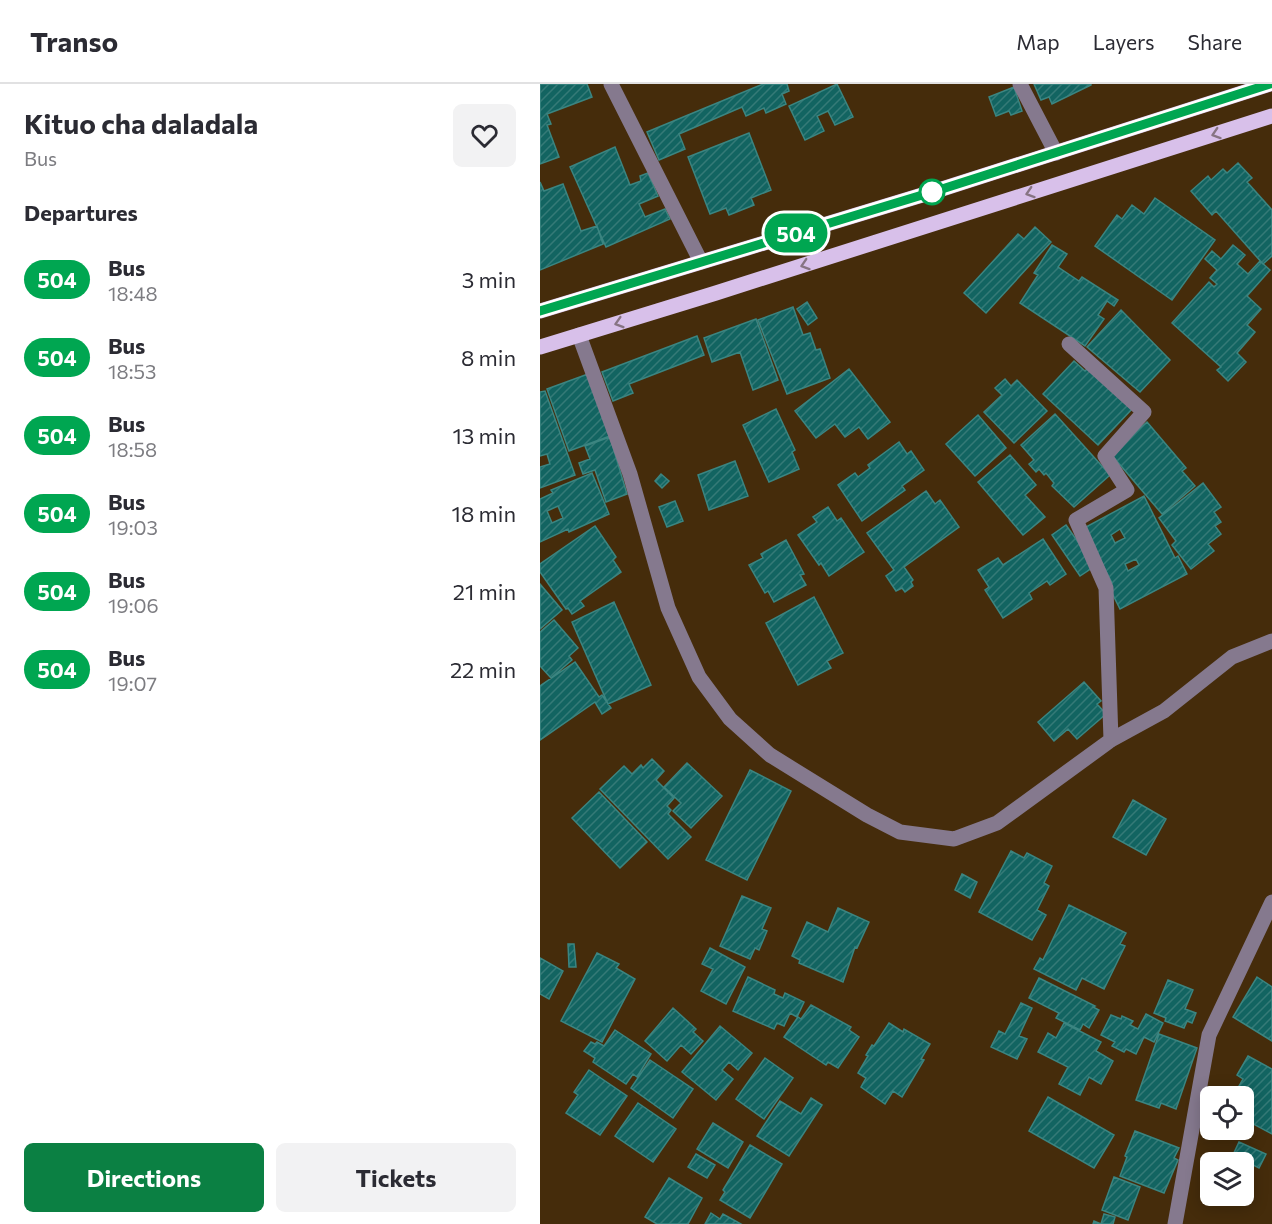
<!DOCTYPE html>
<style>
body{margin:0;font-family:Commissioner,sans-serif;background:#f2f2f3;color:#2b2b33;height:100vh;display:flex;flex-direction:column;font-size:22px;white-space:nowrap}
*{box-sizing:border-box;margin:0}
p{font-size:20px;color:#7c7c81}
.icon{flex:none;width:33px;height:33px;fill:none;stroke:currentColor;stroke-width:2;stroke-linecap:round;stroke-linejoin:round}
.map{position:relative;flex:1;overflow:hidden}
.drawer{display:flex;flex-direction:column;background:#fff;width:540px}
.drawer>*{flex:none}
.badge{padding:0 12px;border-radius:20px;font-size:21px;line-height:39px}
.fabs{position:absolute;left:660px;top:1002px;display:grid;gap:12px}
.fabs a{display:grid;place-items:center;width:54px;height:54px;border-radius:9px;background:#fff;box-shadow:0 3px 15px #0003;font-size:30px}
.map>.badge{position:absolute;translate:-50% -50%;box-shadow:0 0 0 3px #fff}
h2{padding:0 24px;font-size:22px;line-height:54px}
.round{display:grid;place-items:center;flex:none;width:63px;height:63px;border-radius:9px;background:#f2f2f3}
.headline{display:flex;align-items:center;justify-content:space-between;height:102px;padding:0 24px}
h1{font-size:28px;font-weight:700;line-height:45px}
.primary-button{display:flex;gap:12px;margin-top:auto;padding:12px 24px}
.primary-button a{flex:1;height:69px;border-radius:9px;background:#0b8043;color:#fff;font-size:24px;font-weight:700;line-height:69px;text-align:center}
.primary-button a+a{background:#f2f2f3;color:#2b2b33}
ul{padding:0;list-style:none}
li{display:flex;align-items:center;gap:18px;height:78px;padding:0 24px}
li div{flex:1}
li b{display:block;font-size:22px}
li em{font-style:normal}
li .badge{min-width:66px;font-weight:700;text-align:center}
header{display:flex;align-items:center;gap:36px;box-sizing:border-box;height:84px;padding:0 30px;background:#fff;border-bottom:2px solid #e1e1e2}
header strong{font-size:28px}
nav{display:flex;gap:33px;margin-inline-start:auto;font-size:21px}
main{display:flex;flex:1;min-height:0}
.map>svg:first-child{display:block}
.building{fill:url(#building-hatch);stroke:#3b8581;stroke-width:1.5;fill-rule:evenodd}
.lines{fill:none;stroke-linecap:round;stroke-linejoin:round}
.minor{stroke:#85798e;stroke-width:15}
.major{stroke:#d8c0ea;stroke-width:15}
.oneway{stroke:#877483}
.line-casing{stroke:#fff;stroke-width:14}
.line{stroke:#00a651;stroke-width:9}
.stop-dot{fill:#fff;stroke:#00a651;stroke-width:3}
</style>
<header>
<strong>Transo</strong>
<nav><a>Map</a><a>Layers</a><a>Share</a></nav>
</header>
<main>
<section class="drawer">
<div class="headline"><div><h1>Kituo cha daladala</h1><p>Bus</p></div><a class="round"><svg class="icon" aria-label="heart" viewBox="0 0 24 24"><path d="M12 20l-8-8c-3-5 5-10 8-4 3-6 11-1 8 4z"/></svg></a></div>
<h2>Departures</h2>
<ul>
<li><span class="badge" style="background:#00a651;color:#fff">504</span><div><b>Bus</b><p>18:48</p></div><em>3 min</em></li>
<li><span class="badge" style="background:#00a651;color:#fff">504</span><div><b>Bus</b><p>18:53</p></div><em>8 min</em></li>
<li><span class="badge" style="background:#00a651;color:#fff">504</span><div><b>Bus</b><p>18:58</p></div><em>13 min</em></li>
<li><span class="badge" style="background:#00a651;color:#fff">504</span><div><b>Bus</b><p>19:03</p></div><em>18 min</em></li>
<li><span class="badge" style="background:#00a651;color:#fff">504</span><div><b>Bus</b><p>19:06</p></div><em>21 min</em></li>
<li><span class="badge" style="background:#00a651;color:#fff">504</span><div><b>Bus</b><p>19:07</p></div><em>22 min</em></li>
</ul>
<div class="primary-button"><a>Directions</a><a>Tickets</a></div>
</section>
<div class="map">
<svg width="732" height="1140" viewBox="0 0 732 1140">
<defs>
<pattern id="building-hatch" width="6" height="6" patternUnits="userSpaceOnUse" patternTransform="scale(1.5)"><rect width="6" height="6" fill="#126461"/><path d="M-1 1l2-2M0 6l6-6M5 7l2-2" fill="none" stroke="#357a77"/></pattern>
</defs>
<rect width="100%" height="100%" fill="#452c0b"/>
<path class="building" d="M0 0H47L52 13 7 30 11 40 7 41 19 73 0 80Z
M223 0H247L249 7 242 10 246 20 226 29 224 24 206 32 202 23 139 50 145 65 119 76 107 48Z
M297 0 313 33 295 41 288 27 277 32 284 47 265 56 249 22Z
M494 0H551V1L512 20 509 13 501 16Z
M474 3 482 27 471 31 469 27 456 32 449 13Z
M209 49 231 106 211 114 214 121 189 131 186 124 170 130 148 73Z
M75 63 90 101 101 97 100 92 108 89 118 112 99 120 105 133 125 125 130 135 66 163 30 83Z
M698 79 712 94 707 98 732 126V172L723 180 676 127 672 131 651 107 668 92 671 96 683 85 687 89Z
M0 98 4 107 23 100 41 147 57 142 63 160 0 186Z
M615 114 675 156 632 216 555 162 577 131 582 135 592 121 604 130Z
M495 143 511 158 446 229 424 209 478 150 484 155Z
M512 161 527 170 518 183 539 197 542 193 578 216 574 222 567 217 558 231 564 235 545 262 480 219 498 191 494 189Z
M693 161 705 171 697 180 708 190 720 177 730 186 707 212 721 225 707 241 715 248 697 269 706 278 688 297 677 286 681 283 632 239 669 198 674 203 677 200 670 194 677 186 665 175 672 167 681 175Z
M267 218 277 234 268 241 257 225Z
M253 223 263 251 270 249 276 266 280 265 290 294 247 310 218 236Z
M581 226 630 276 600 308 547 263Z
M216 235 238 296 213 306 200 268 172 278 164 254Z
M157 252 164 271 89 300 93 309 73 317 62 288Z
M534 277 545 287 548 284 592 325 558 361 503 310Z
M309 285 350 338 328 355 319 343 305 353 295 340 276 354 255 327Z
M48 290 70 352 29 367 7 305Z
M465 295 471 302 477 296 507 327 474 359 444 328 462 311 455 304Z
M5 307 35 391 0 404V383L10 380 7 370 0 372V308Z
M236 325 255 366 252 368 259 385 229 398 203 341Z
M515 330 570 391 534 423 512 402 514 399 506 389 504 391 499 385 496 388 489 380 494 376 481 361Z
M438 331 466 364 435 392 406 360Z
M607 338 646 384 642 387 655 402 622 430 570 369Z
M70 353 87 410 66 418 55 386 43 390 39 379 50 375 45 362Z
M359 358 367 370 371 367 384 386 362 402 365 406 322 437 298 401 315 389 318 393 330 384 328 381Z
M470 371 496 401 485 411 505 433 483 451 438 398Z
M195 377 208 412 169 426 158 391Z
M52 389 69 430 29 448 28 445 0 458V415L13 409 11 406ZM18 422 23 434 12 439 7 427Z
M121 390 129 397 122 404 115 397Z
M663 399 681 423 674 428 681 438 675 442 681 450 668 460 674 467 651 485 632 461 636 457 619 434Z
M386 407 395 420 400 416 419 443 364 483 373 496 371 498 373 502 365 508 362 504 356 507 346 492 354 486 327 449Z
M604 412 635 474 638 472 647 490 580 525 568 501 572 499 544 444ZM580 445 585 454 575 459 571 451ZM596 475 599 481 588 487 585 480Z
M135 417 143 437 127 443 119 423Z
M288 423 297 437 301 434 324 468 289 492 281 479 279 481 258 451 277 438 273 433Z
M526 441 555 482 540 492 512 451Z
M55 442 76 473 73 476 81 488 40 517 44 522 32 530 28 524 26 525 0 488V480Z
M503 455 526 490 510 501 507 497 489 509 492 515 463 534 445 506 449 503 438 486 458 474 463 481Z
M246 456 264 490 260 491 266 501 234 518 228 507 225 509 209 481 223 474 221 470Z
M0 500 22 526 0 545Z
M274 513 303 569 287 577 291 584 258 601 226 539Z
M74 518 111 601 68 620 32 538Z
M14 536 38 564 29 572 32 576 11 594 0 582V548Z
M35 578 59 613 62 611 71 624 62 630 55 618 0 656V602Z
M544 598 561 617 557 620 566 630 537 655 528 645 514 657 498 638Z
M112 675 124 687 116 696 134 714 127 722 131 726 128 730 151 753 128 775 60 705 84 682 92 690 101 681 103 684Z
M147 679 182 712 151 744 133 727 141 719 124 703Z
M210 686 251 707 207 796 166 776Z
M59 708 107 758 80 784 32 734Z
M593 716 626 735 606 771 573 753Z
M471 767 484 774 487 769 512 782 504 799 509 802 497 826 506 831 492 856 439 828Z
M422 790 437 798 430 814 415 806Z
M202 812 231 824 222 845 227 847 219 866 215 864 210 875 180 862Z
M529 821 586 849 580 860 585 862 564 905 542 894 536 906 494 885 500 874 503 876Z
M298 824 329 838 317 864 315 863 303 898 259 879 260 876 252 872 267 838 288 848Z
M28 860H34L36 883H29Z
M170 864 205 883 186 920 161 907 173 885 162 880Z
M57 869 79 880 76 884 95 895 62 958 21 937Z
M0 874 23 887 9 915 0 910Z
M208 893 235 906 234 910 243 914 245 909 264 918 257 933 250 929 244 942 237 939 234 945 193 927Z
M717 893 732 903V957L693 933Z
M499 894 555 922 553 923 559 926 549 944 543 940 540 946 516 934 519 929 489 914Z
M628 896 653 906 645 925 656 929 652 939 647 937 644 944 625 937 626 934 614 929Z
M481 919 492 924 479 952 487 955 477 975 451 963 459 947 465 950Z
M271 921 311 943 309 946 319 953 298 984 288 978 286 981 244 953 258 933 261 935Z
M133 924 156 945 153 948 163 957 151 970 141 961 127 977 105 957Z
M606 930 623 939 614 958 604 953 596 970 586 965 584 968 572 962 575 958 561 951 571 931 581 935 582 932 593 937 590 941 598 945Z
M349 939 363 948 364 945 390 960 381 975 384 976 362 1013 353 1007 345 1020 321 1003 326 994 318 989 328 972 326 971 332 961 334 962Z
M524 939 561 958 556 967 573 977 561 1000 549 993 540 1011 519 1000 528 983 498 968 508 949 516 954Z
M180 942 212 969 198 986 189 978 182 986 193 995 176 1016 142 988Z
M75 946 111 970 97 993 93 990 86 1000 53 978 55 974 44 967 51 958 55 960 57 958 64 962Z
M619 950 657 964 636 1025 621 1019 619 1024 596 1016Z
M708 972 732 985V1050L704 1035V1021L707 1015 695 1009 703 995 697 991Z
M225 974 253 994 224 1035 196 1015Z
M110 976 153 1005 133 1034 91 1004Z
M49 986 87 1012 60 1051 26 1029 38 1011 34 1008Z
M508 1013 574 1051 554 1084 489 1047Z
M271 1014 282 1021 249 1072 217 1052 240 1017 261 1030Z
M98 1019 136 1045 113 1078 75 1052Z
M173 1039 203 1058 188 1084 157 1065Z
M595 1047 639 1064 634 1074 638 1076 624 1109 580 1092 587 1073 585 1072Z
M699 1058 726 1070 719 1084 693 1071Z
M210 1061 242 1080 210 1134 180 1116 185 1108 183 1106Z
M156 1070 175 1081 167 1094 148 1083Z
M574 1093 600 1103 588 1136 562 1126Z
M129 1094 162 1114 148 1140H117L105 1133Z
M171 1129 180 1135 183 1130 201 1140H165Z
M564 1130 575 1133 573 1140H553L554 1137 561 1140Z"/>
<g class="lines">
<path class="minor" d="M71 0 161 178
M480 0 516 69
M39 251 90 390 128 524 159 593 190 635 230 671 327 731 360 748 414 755 457 739 571 656 624 627 692 573 732 557
M529 260 604 328 565 372 587 406 536 436 566 504 571 656
M635 1140 669 951 732 818"/>
<path class="major" d="M0 227 402 105 730 0
M0 263 176 209 732 32"/>
</g>
<defs><path id="oneway-chevron" d="M-2-3.5L2.5 0L-2 3.5" fill="none" stroke-width="1.6" stroke-linecap="round" stroke-linejoin="round" transform="scale(1.5)"/></defs>
<g class="oneway">
<use href="#oneway-chevron" transform="translate(676 50) rotate(162)"/>
<use href="#oneway-chevron" transform="translate(490 109) rotate(162)"/>
<use href="#oneway-chevron" transform="translate(265 181) rotate(162)"/>
<use href="#oneway-chevron" transform="translate(79 239) rotate(163)"/>
</g>
<g class="lines">
<defs>
<path id="line" d="M0 227 402 105 730 0"/>
</defs>
<use href="#line" class="line-casing"/>
<use href="#line" class="line"/>
</g>
<circle class="stop-dot" cx="392" cy="108" r="12"/>
</svg>
<div class="fabs">
<a><svg class="icon" aria-label="locate" viewBox="0 0 24 24"><circle cx="12" cy="12" r="6"/><path d="M12 2v4M12 18v4M2 12h4M18 12h4"/></svg></a>
<a><svg class="icon" aria-label="layers" viewBox="0 0 24 24"><path d="M12 4l9 5-9 5-9-5zM3 14l9 5 9-5"/></svg></a>
</div>
<b class="badge" style="left:256px;top:149px;background:#00a651;color:#fff">504</b>
</div>
</main>
